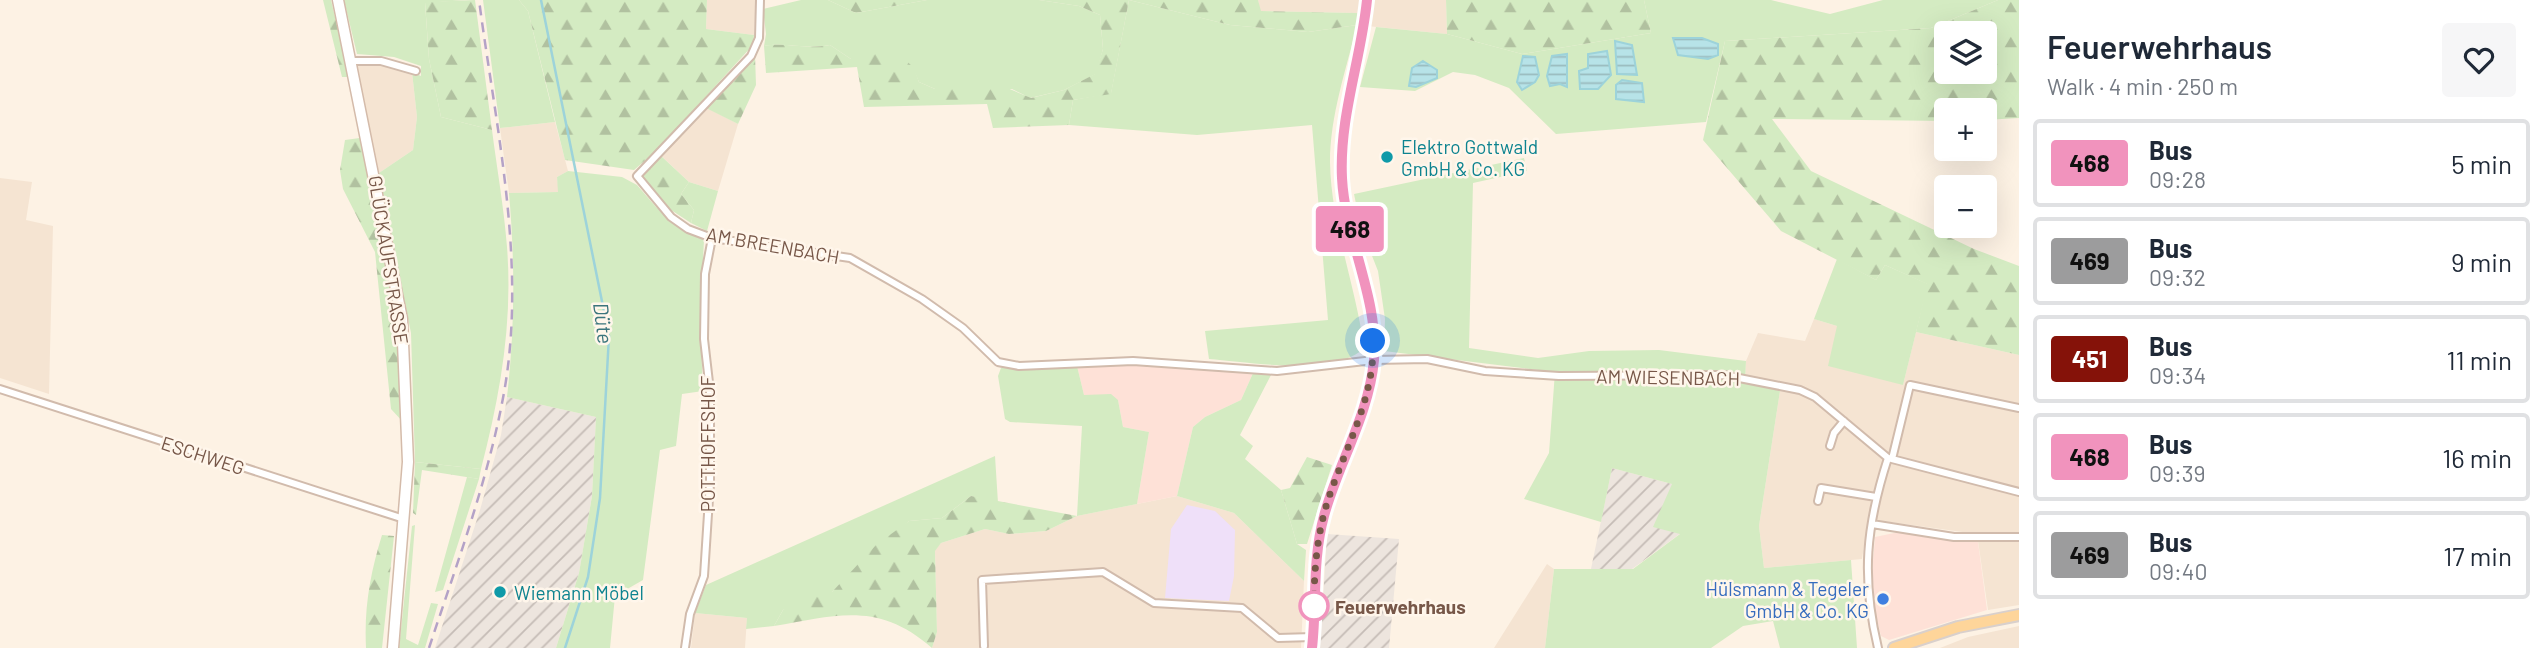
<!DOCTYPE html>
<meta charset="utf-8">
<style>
body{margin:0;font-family:Barlow,sans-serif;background:#f6f6f7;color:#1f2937;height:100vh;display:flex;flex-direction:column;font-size:26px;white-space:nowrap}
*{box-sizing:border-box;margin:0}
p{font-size:23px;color:#747a83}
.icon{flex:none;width:38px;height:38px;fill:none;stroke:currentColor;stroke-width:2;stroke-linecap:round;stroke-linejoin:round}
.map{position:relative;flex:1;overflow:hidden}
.panel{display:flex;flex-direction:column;background:#fff;width:525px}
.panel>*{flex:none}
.badge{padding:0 14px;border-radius:5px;font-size:24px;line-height:46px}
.tools{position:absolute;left:1934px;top:21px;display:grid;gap:14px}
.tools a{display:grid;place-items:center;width:63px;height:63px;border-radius:7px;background:#fff;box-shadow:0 7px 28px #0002;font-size:35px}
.you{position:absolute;width:35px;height:35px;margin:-18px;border:5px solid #fff;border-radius:50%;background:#1a73e8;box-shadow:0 0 0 10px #1a73e833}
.map>.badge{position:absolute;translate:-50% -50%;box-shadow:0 0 0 4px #fff}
.round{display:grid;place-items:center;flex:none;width:74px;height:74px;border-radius:7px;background:#f6f6f7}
.summary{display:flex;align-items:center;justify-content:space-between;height:119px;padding:0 28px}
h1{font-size:33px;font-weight:600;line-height:52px}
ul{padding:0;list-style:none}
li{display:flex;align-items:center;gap:21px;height:88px;margin:0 14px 10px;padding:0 14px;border:4px solid #e0e1e3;border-radius:7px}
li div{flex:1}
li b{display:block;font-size:26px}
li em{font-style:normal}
li .badge{min-width:77px;font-weight:700;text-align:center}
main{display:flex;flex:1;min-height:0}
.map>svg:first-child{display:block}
.residential{fill:#f5e4d2}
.commercial{fill:#fee1d7}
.industrial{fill:url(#industrial-furrows)}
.education{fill:#efe0f9}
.green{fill:#d4ebc2}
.forest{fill:url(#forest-firs);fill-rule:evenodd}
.water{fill:url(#water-rules);stroke:#9dd3da;stroke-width:2}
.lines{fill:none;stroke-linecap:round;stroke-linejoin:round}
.stream{stroke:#9dd3da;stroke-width:2.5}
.street-casing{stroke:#d1bbac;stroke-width:10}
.secondary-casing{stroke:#d4bbaa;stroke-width:13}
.primary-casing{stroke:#d9d0cc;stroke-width:14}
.street{stroke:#fff;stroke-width:6}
.secondary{stroke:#fff;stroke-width:10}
.primary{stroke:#fed59a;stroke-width:10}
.rail{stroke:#b4a2c7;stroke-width:2.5;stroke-dasharray:10 7;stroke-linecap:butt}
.line-casing{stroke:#fff;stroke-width:16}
.line{stroke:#f193bd;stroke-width:10}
.walk{stroke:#775748;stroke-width:7;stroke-dasharray:0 12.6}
.culture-dot{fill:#0f9aa8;stroke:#fff6eb;stroke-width:2.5}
.shop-dot{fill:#3f7fe0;stroke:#fff6eb;stroke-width:2.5}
.stop-dot{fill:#fff;stroke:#f193bd;stroke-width:3.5}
.labels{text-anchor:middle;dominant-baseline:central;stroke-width:5;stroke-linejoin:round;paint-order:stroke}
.culture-label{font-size:19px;fill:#0d838f;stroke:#fff6eb;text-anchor:start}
.street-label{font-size:19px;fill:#775748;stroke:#fff6eb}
.shop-label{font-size:19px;fill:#366cbe;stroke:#fff6eb;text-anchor:end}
.stop-label{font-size:19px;font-weight:bold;fill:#775748;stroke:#fff6eb;text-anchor:start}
.water-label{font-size:21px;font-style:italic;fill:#3b757d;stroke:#fff6eb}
</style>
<main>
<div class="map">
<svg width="2019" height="648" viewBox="0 0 2019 648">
<defs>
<pattern id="industrial-furrows" width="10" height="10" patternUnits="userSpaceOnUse" patternTransform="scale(1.75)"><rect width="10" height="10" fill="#ede5de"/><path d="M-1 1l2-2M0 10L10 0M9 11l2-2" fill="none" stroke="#c5bcb6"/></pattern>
<pattern id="forest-firs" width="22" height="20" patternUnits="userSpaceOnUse" patternTransform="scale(1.75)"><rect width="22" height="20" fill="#d4ebc2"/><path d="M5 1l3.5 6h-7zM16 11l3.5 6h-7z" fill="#b1c1a0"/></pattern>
<pattern id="water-rules" width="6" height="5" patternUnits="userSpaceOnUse" patternTransform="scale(1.75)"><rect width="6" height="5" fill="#b7e3e8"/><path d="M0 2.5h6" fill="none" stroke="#9abbbe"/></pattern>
</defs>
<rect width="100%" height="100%" fill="#fdf2e4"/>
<path class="residential" d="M707 0H756L754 35 706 29Z
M1258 0H1446L1447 34 1357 25 1356 13 1260 11Z
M355 63 382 64 412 72 417 117 413 150 379 173Z
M700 104 738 124 718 191 689 182 656 151Z
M555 122 568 171 557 177 559 192 509 193 500 128Z
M0 178 32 182 26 220 53 226 49 394 0 378Z
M1814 319 1837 326 1903 385 1916 332 2019 355V605L1988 610 1977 534 1868 519 1862 559 1764 568 1759 526 1780 391 1745 382 1746 361 1758 333 1805 341Z
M1177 496 1234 513 1304 581 1301 648H932L937 632 935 550 941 543 985 529 1009 534 1046 531 1077 516Z
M1547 564 1554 569 1545 648H1494Z
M695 613 747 618 745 648H691Z
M2019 626V648H1940L1968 637Z"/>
<path class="commercial" d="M1145 364 1254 371 1241 400 1205 417 1193 427 1177 496 1137 504 1149 432 1123 427 1118 400 1084 395 1077 366Z
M1899 532 1978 542 1987 610 1889 640 1881 636 1874 607 1872 574 1875 537Z"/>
<path class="industrial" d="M507 397 596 417 592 496 579 573 556 648H435L480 510 501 435Z
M1612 468 1672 484 1681 533 1632 569H1591Z
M1327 534 1399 539 1389 648H1320Z"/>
<path class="education" d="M1187 505 1215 511 1235 530 1234 576 1229 601 1165 598 1171 529Z"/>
<path class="green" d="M344 0H466L425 3 429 59 441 117 492 130C497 169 504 208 507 247 513 323 500 396 481 469L415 462 411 333 379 173 413 150 417 117 412 72 421 76V66L394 57 357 54Z
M483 0H519L528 11 555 122 500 128Z
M801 0H828L856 13 927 0H1039L1079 6 1100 15 1103 49 1096 74 1064 90 1030 98 1012 89H935L919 82 913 68 851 59 830 45C805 50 787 42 764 46L766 34 763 9Z
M1129 0 1230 25 1308 32 1357 25C1346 70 1330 116 1330 162 1331 225 1356 286 1364 348 1335 377 1248 362 1209 359L1205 331 1328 320 1312 125 1197 135 1069 125 1073 100 1111 93Z
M1644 0H1771L1830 14 1883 0H1998L1931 28 1725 41 1706 122 1556 134 1509 88 1475 75 1453 72 1415 91 1360 87 1376 27 1447 34 1522 54 1651 33Z
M1524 158 1527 171 1473 183 1469 348 1538 358 1589 351 1659 350 1746 361 1745 382 1780 391 1759 526 1764 568 1851 560 1857 648H1780L1773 621 1743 626 1711 648H1545L1554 569H1633L1680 534 1653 527 1672 484 1612 468 1601 522 1524 499 1549 453 1555 372 1384 351 1385 319 1378 271 1361 228 1354 194Z
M568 171 622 177 637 185 656 207 682 230 704 240 700 320 703 391 682 394 676 446 660 450 643 580 615 596 610 648H556L579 573 592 496 596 417 507 397C515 328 515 262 509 193L558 192 557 177Z
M689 182 718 191 707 231 691 223 694 210 681 194Z
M1837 259 1876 280 1885 265 1928 284 1903 385 1828 366 1837 326 1814 319Z
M1077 366 1084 395 1111 394 1118 400 1123 427 1149 432 1137 504 1077 516 1082 426 1010 422 1005 419 998 376 1001 368Z
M1254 371 1271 375 1240 435 1253 446 1245 459 1281 490 1297 544 1306 550 1304 581 1234 513 1177 496 1193 427 1205 417 1241 400Z
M995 456 998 503 971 496 942 518 909 521 832 592 783 610 774 626 746 629 747 618 695 613 706 585Z
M467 477 479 479 443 590 435 592Z
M415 525 406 639 418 645 431 603 438 604 425 648H399L412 526Z"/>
<path class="forest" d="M323 0H331L349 77H342Z
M475 0 492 130 441 117 429 59 425 2Z
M519 0H707L706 29 754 35 753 45 656 151 634 170 565 160 528 11Z
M828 0H927L856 13Z
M1039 0H1258L1261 11 1357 13V25L1308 32 1230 25 1129 0 1111 94 1073 100 1069 125 993 128 987 104 864 107 857 67 766 73 764 46C787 42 805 50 830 45L851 59 860 53 896 51 914 68 919 82 935 89 998 84 1031 98 1064 90 1095 74 1103 49 1100 15 1079 6Z
M1446 0H1644L1651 33 1522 54 1447 34Z
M1998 0H2019V118L1985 120 1984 110H1946V121L1772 119 1811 171 1974 249 2019 266V355L1916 332 1927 284 1885 265 1876 280 1781 231 1703 140 1725 41 1931 28ZM1946 33H1984V72H1946Z
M755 55 756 85 738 124 706 108Z
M367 137 395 309 403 422 391 409 375 252 343 189 340 170 345 140Z
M660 155 689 182 681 194 694 210 691 223 671 210 640 175Z
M1307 457 1332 465 1307 544H1297L1281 490 1290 488Z
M415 462 481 469 479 479 422 470 416 515 413 513Z
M971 496 1077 516 1046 531 1009 534 985 529 941 543 935 551 937 632 932 648C879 601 837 615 774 626L783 610 812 589 832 592 876 545 909 521 942 518Z
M382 535 394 536 382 648H366C364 608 370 574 382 535Z"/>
<path class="water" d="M1673 38H1702L1718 44V55L1708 59 1678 55Z
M1615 41 1632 45 1637 75 1617 74Z
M1607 51 1611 75 1598 89H1580L1579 71 1588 68V54Z
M1567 54V87L1560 84 1550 86 1547 76 1552 56Z
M1523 56 1535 57 1539 75 1535 82 1522 90 1517 82Z
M1423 61 1437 70V78L1416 87 1409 86 1412 68Z
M1622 80 1642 83 1644 102 1616 99V85Z"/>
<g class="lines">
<path class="stream" d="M541 0 609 336 600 498 588 577 565 648"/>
<defs>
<path id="street" d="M760 0 759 38 751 56 637 176 671 217 688 229 712 238 850 258 922 299 963 328 998 362 1019 366 1133 361 1277 371 1374 360 1427 359 1485 371 1559 376 1724 375 1800 390 1815 397 1888 458 2019 492
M351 61H381L416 71
M0 389 404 519
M1830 446 1834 433 1844 421
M1892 459 1910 385 2019 408
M1818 501 1821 488 1876 497
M1872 524 1954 537H2019
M984 646 982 580 1103 572 1154 603 1242 608 1278 638 1313 637
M685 648 690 614 704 576 710 483V391L704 339 705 274 712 238
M1878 648C1861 577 1866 526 1888 458"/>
<path id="secondary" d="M338 0 402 319 408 462 393 648
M1312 648C1317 608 1311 567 1321 527 1335 471 1369 418 1374 360 1379 298 1345 239 1342 178 1338 117 1361 60 1367 0"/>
<path id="primary" d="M1894 648 1958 627 2019 615"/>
</defs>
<use href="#street" class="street-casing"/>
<use href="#secondary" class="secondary-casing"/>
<use href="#primary" class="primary-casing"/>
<use href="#street" class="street"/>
<use href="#secondary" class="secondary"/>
<use href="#primary" class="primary"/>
<path class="rail" d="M429 648C456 566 487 483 503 398 528 267 496 129 479 0"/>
</g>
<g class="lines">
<defs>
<path id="line" d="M1312 648C1317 604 1312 560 1324 516 1338 464 1369 415 1374 360 1379 298 1345 239 1342 178 1339 117 1361 60 1367 0"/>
</defs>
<use href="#line" class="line-casing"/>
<use href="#line" class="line"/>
<path class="walk" d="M1314 606C1314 570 1317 534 1328 500 1345 448 1375 398 1373 341"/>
</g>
<g class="culture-dot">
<circle cx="1387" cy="157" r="7"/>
<circle cx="500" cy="592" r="7"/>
</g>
<circle class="shop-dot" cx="1883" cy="599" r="7"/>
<circle class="stop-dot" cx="1314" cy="606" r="14"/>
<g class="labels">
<g class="culture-label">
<text x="1401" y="146">Elektro Gottwald<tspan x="1401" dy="22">GmbH &amp; Co. KG</tspan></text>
<text x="514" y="592">Wiemann Möbel</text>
</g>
<g class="street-label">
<text transform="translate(773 245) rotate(10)">AM BREENBACH</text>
<text transform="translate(389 260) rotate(81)">GLÜCKAUFSTRASSE</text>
<text transform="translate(1668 377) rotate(1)">AM WIESENBACH</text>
<text transform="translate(707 444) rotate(-90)">POTTHOFFSHOF</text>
<text transform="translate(203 455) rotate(18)">ESCHWEG</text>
</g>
<g class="shop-label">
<text x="1869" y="588">Hülsmann &amp; Tegeler<tspan x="1869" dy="22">GmbH &amp; Co. KG</tspan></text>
</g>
<g class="stop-label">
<text x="1335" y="606">Feuerwehrhaus</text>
</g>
<g class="water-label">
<text transform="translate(604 323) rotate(83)">Düte</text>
</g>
</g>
</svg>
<div class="tools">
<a><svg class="icon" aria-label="layers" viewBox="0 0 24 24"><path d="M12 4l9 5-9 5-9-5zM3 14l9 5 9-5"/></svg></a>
<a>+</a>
<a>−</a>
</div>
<div class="you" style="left:1373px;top:341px"></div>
<b class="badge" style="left:1350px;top:229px;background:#f193bd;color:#111">468</b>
</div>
<section class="panel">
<div class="summary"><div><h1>Feuerwehrhaus</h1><p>Walk · 4 min · 250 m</p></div><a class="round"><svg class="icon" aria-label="heart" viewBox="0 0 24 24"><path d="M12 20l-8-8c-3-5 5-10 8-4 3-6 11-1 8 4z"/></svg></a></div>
<ul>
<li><span class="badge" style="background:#f193bd;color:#111">468</span><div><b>Bus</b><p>09:28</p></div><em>5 min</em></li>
<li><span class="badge" style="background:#9c9c9d;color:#111">469</span><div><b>Bus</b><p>09:32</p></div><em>9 min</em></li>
<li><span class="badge" style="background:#851209;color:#fff">451</span><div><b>Bus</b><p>09:34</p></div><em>11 min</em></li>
<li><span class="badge" style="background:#f193bd;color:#111">468</span><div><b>Bus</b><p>09:39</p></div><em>16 min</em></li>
<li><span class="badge" style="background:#9c9c9d;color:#111">469</span><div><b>Bus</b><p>09:40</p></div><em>17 min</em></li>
</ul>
</section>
</main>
